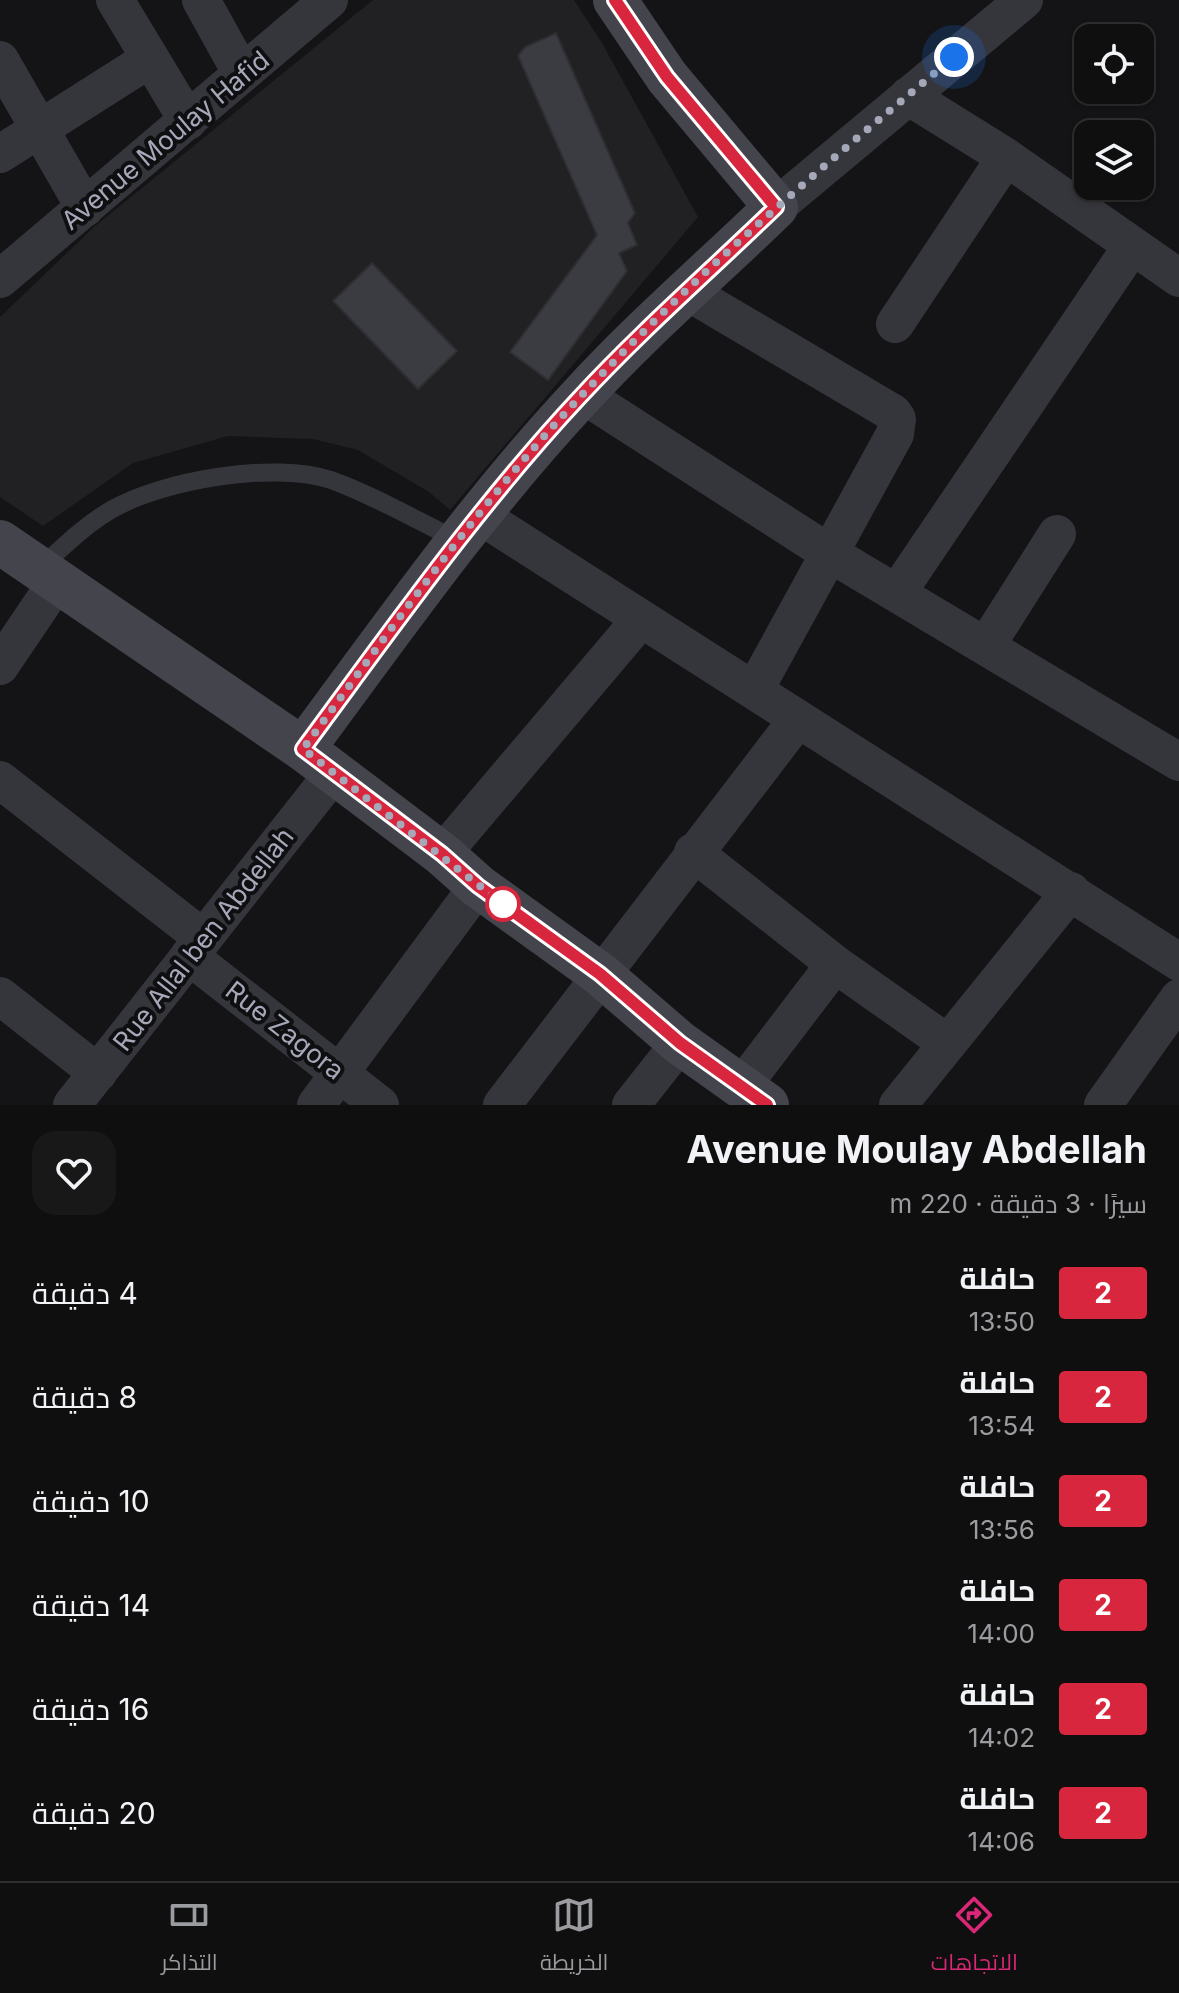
<!DOCTYPE html>
<html lang="ar">
<meta charset="utf-8">
<style>
body{margin:0;font-family:Inter,Cairo,sans-serif;background:#181819;color:#f1f3f6;direction:rtl;height:100vh;display:flex;flex-direction:column;font-size:30px;white-space:nowrap}
*{box-sizing:border-box;margin:0}
p{font-size:26px;color:#9b9c9f}
.icon{flex:none;width:44px;height:44px;fill:none;stroke:currentColor;stroke-width:2;stroke-linecap:round;stroke-linejoin:round}
.map{position:relative;height:1105px;overflow:hidden;direction:ltr}
.panel{display:flex;flex-direction:column;background:#0f0f10;flex:1}
.panel>*{flex:none}
.badge{padding:0 16px;border-radius:6px;font-size:28px;line-height:52px}
.tools{position:absolute;left:1074px;top:24px;display:grid;gap:16px}
.tools a{display:grid;place-items:center;width:80px;height:80px;border-radius:16px;background:#0f0f10;box-shadow:0 2px 6px #0004,0 0 0 2px #2f2f30;font-size:40px}
.you{position:absolute;width:40px;height:40px;margin:-20px;border:6px solid #fff;border-radius:50%;background:#1a73e8;box-shadow:0 0 0 12px #1a73e833}
.map>.badge{position:absolute;translate:-50% -50%;box-shadow:0 0 0 4px #fff}
.round{display:grid;place-items:center;flex:none;width:84px;height:84px;border-radius:24px;background:#181819}
.overview{display:flex;align-items:center;justify-content:space-between;height:136px;padding:0 32px}
h1{font-size:38px;font-weight:700;line-height:60px}
ul{padding:0;list-style:none}
li{display:flex;align-items:center;gap:24px;height:104px;padding:0 32px}
li div{flex:1}
li b{display:block;font-size:30px}
li em{font-style:normal}
li .badge{min-width:88px;font-weight:700;text-align:center}
.tab-bar{display:flex;justify-content:space-around;align-items:center;height:112px;border-top:2px solid #2f2f30;background:#0f0f10;font-size:22px;color:#9b9c9f}
.tab-bar a{display:grid;justify-items:center;gap:4px}
.tab-bar .on{color:#db2777}
.map>svg:first-child{display:block}
.built{fill:#212023}
.building{fill:#3b3c41;stroke:#2f2e33;stroke-width:2}
.lines{fill:none;stroke-linecap:round;stroke-linejoin:round}
.lane{stroke:#35353c;stroke-width:18}
.street{stroke:#35353c;stroke-width:38}
.secondary{stroke:#43444c;stroke-width:44}
.line-casing{stroke:#fff;stroke-width:18}
.line{stroke:#d7263d;stroke-width:12}
.walk{stroke:#a5a8b8;stroke-width:8;stroke-dasharray:0 14.4}
.stop-dot{fill:#fff;stroke:#d7263d;stroke-width:4}
.labels{text-anchor:middle;dominant-baseline:central;stroke-width:8;stroke-linejoin:round;paint-order:stroke}
.street-label{font-size:26px;fill:#a5a8b8;stroke:#0f0f11}
</style>
<div class="map">
<svg width="1179" height="1105" viewBox="0 0 1179 1105">
<rect width="100%" height="100%" fill="#141416"/>
<path class="built" d="M373 0H574L602 43 698 217 450 510 429 492 358 450 313 439 228 436 133 463 43 526 0 497V317L94 227Z"/>
<path class="building" d="M556 33 635 213 628 223 637 245 619 253 627 271 548 380 510 352 597 235 518 56 525 47Z
M372 263 457 351 418 389 333 301Z"/>
<g class="lines">
<path class="lane" d="M41 567C63 547 85 525 111 510 162 480 275 461 331 480 375 496 416 520 457 540"/>
<path class="street" d="M115 0 188 121
M201 0 242 74
M0 60 85 208
M908 96 1006 157 1179 278
M0 154 148 60
M776 207 1024 0
M0 279 329 0
M688 292 893 413 897 419 895 434 755 689
M895 324 1006 157
M582 394 829 553 1179 762
M479 515 1179 962
M897 593 1132 246
M986 646 1057 534
M0 666 58 580
M0 780 203 938
M693 852 835 964 947 1043
M442 854 641 619
M189 956 380 1105
M0 996 98 1073
M742 1086 835 964
M72 1105 333 774
M316 1105 478 886
M502 1105 798 719
M631 1105 680 1043
M898 1105 1071 891
M1103 1105 1179 998"/>
<path class="secondary" d="M0 542 303 749 442 854 478 886 600 974 680 1043 767 1105
M303 749C392 629 478 506 580 397 641 330 711 270 776 207L667 77 615 0"/>
</g>
<g class="lines">
<defs>
<path id="line" d="M615 0 667 77 776 207C711 270 642 330 580 397 478 506 392 629 303 749L442 854 478 886 600 974 680 1043 767 1105"/>
</defs>
<use href="#line" class="line-casing"/>
<use href="#line" class="line"/>
<path class="walk" d="M503 904 303 749C392 628 478 505 581 396 696 273 825 164 954 57"/>
</g>
<circle class="stop-dot" cx="503" cy="904" r="16"/>
<g class="labels">
<g class="street-label">
<text transform="translate(165 140) rotate(-40)">Avenue Moulay Hafid</text>
<text transform="translate(203 939) rotate(-52)">Rue Allal ben Abdellah</text>
<text transform="translate(285 1030) rotate(38)">Rue Zagora</text>
</g>
</g>
</svg>
<div class="tools">
<a><svg class="icon" aria-label="locate" viewBox="0 0 24 24"><circle cx="12" cy="12" r="6"/><path d="M12 2v4M12 18v4M2 12h4M18 12h4"/></svg></a>
<a><svg class="icon" aria-label="layers" viewBox="0 0 24 24"><path d="M12 4l9 5-9 5-9-5zM3 14l9 5 9-5"/></svg></a>
</div>
<div class="you" style="left:954px;top:57px"></div>
</div>
<section class="panel">
<div class="overview"><div><h1>Avenue Moulay Abdellah</h1><p>سيرًا · 3 دقيقة · 220 m</p></div><a class="round"><svg class="icon" aria-label="heart" viewBox="0 0 24 24"><path d="M12 20l-8-8c-3-5 5-10 8-4 3-6 11-1 8 4z"/></svg></a></div>
<ul>
<li><span class="badge" style="background:#d7263d;color:#fff">2</span><div><b>حافلة</b><p>13:50</p></div><em>4 دقيقة</em></li>
<li><span class="badge" style="background:#d7263d;color:#fff">2</span><div><b>حافلة</b><p>13:54</p></div><em>8 دقيقة</em></li>
<li><span class="badge" style="background:#d7263d;color:#fff">2</span><div><b>حافلة</b><p>13:56</p></div><em>10 دقيقة</em></li>
<li><span class="badge" style="background:#d7263d;color:#fff">2</span><div><b>حافلة</b><p>14:00</p></div><em>14 دقيقة</em></li>
<li><span class="badge" style="background:#d7263d;color:#fff">2</span><div><b>حافلة</b><p>14:02</p></div><em>16 دقيقة</em></li>
<li><span class="badge" style="background:#d7263d;color:#fff">2</span><div><b>حافلة</b><p>14:06</p></div><em>20 دقيقة</em></li>
</ul>
</section>
<nav class="tab-bar">
<a class="on"><svg class="icon" aria-label="directions" viewBox="0 0 24 24"><path d="M12 3l9 9-9 9-9-9zM9 14v-3h6M13 9l2 2-2 2"/></svg>الاتجاهات</a>
<a><svg class="icon" aria-label="map" viewBox="0 0 24 24"><path d="M3 6l6-2 6 2 6-2v14l-6 2-6-2-6 2zM9 4v14M15 6v14"/></svg>الخريطة</a>
<a><svg class="icon" aria-label="tickets" viewBox="0 0 24 24"><path d="M3 7h18v10H3zM15 7v10"/></svg>التذاكر</a>
</nav>
